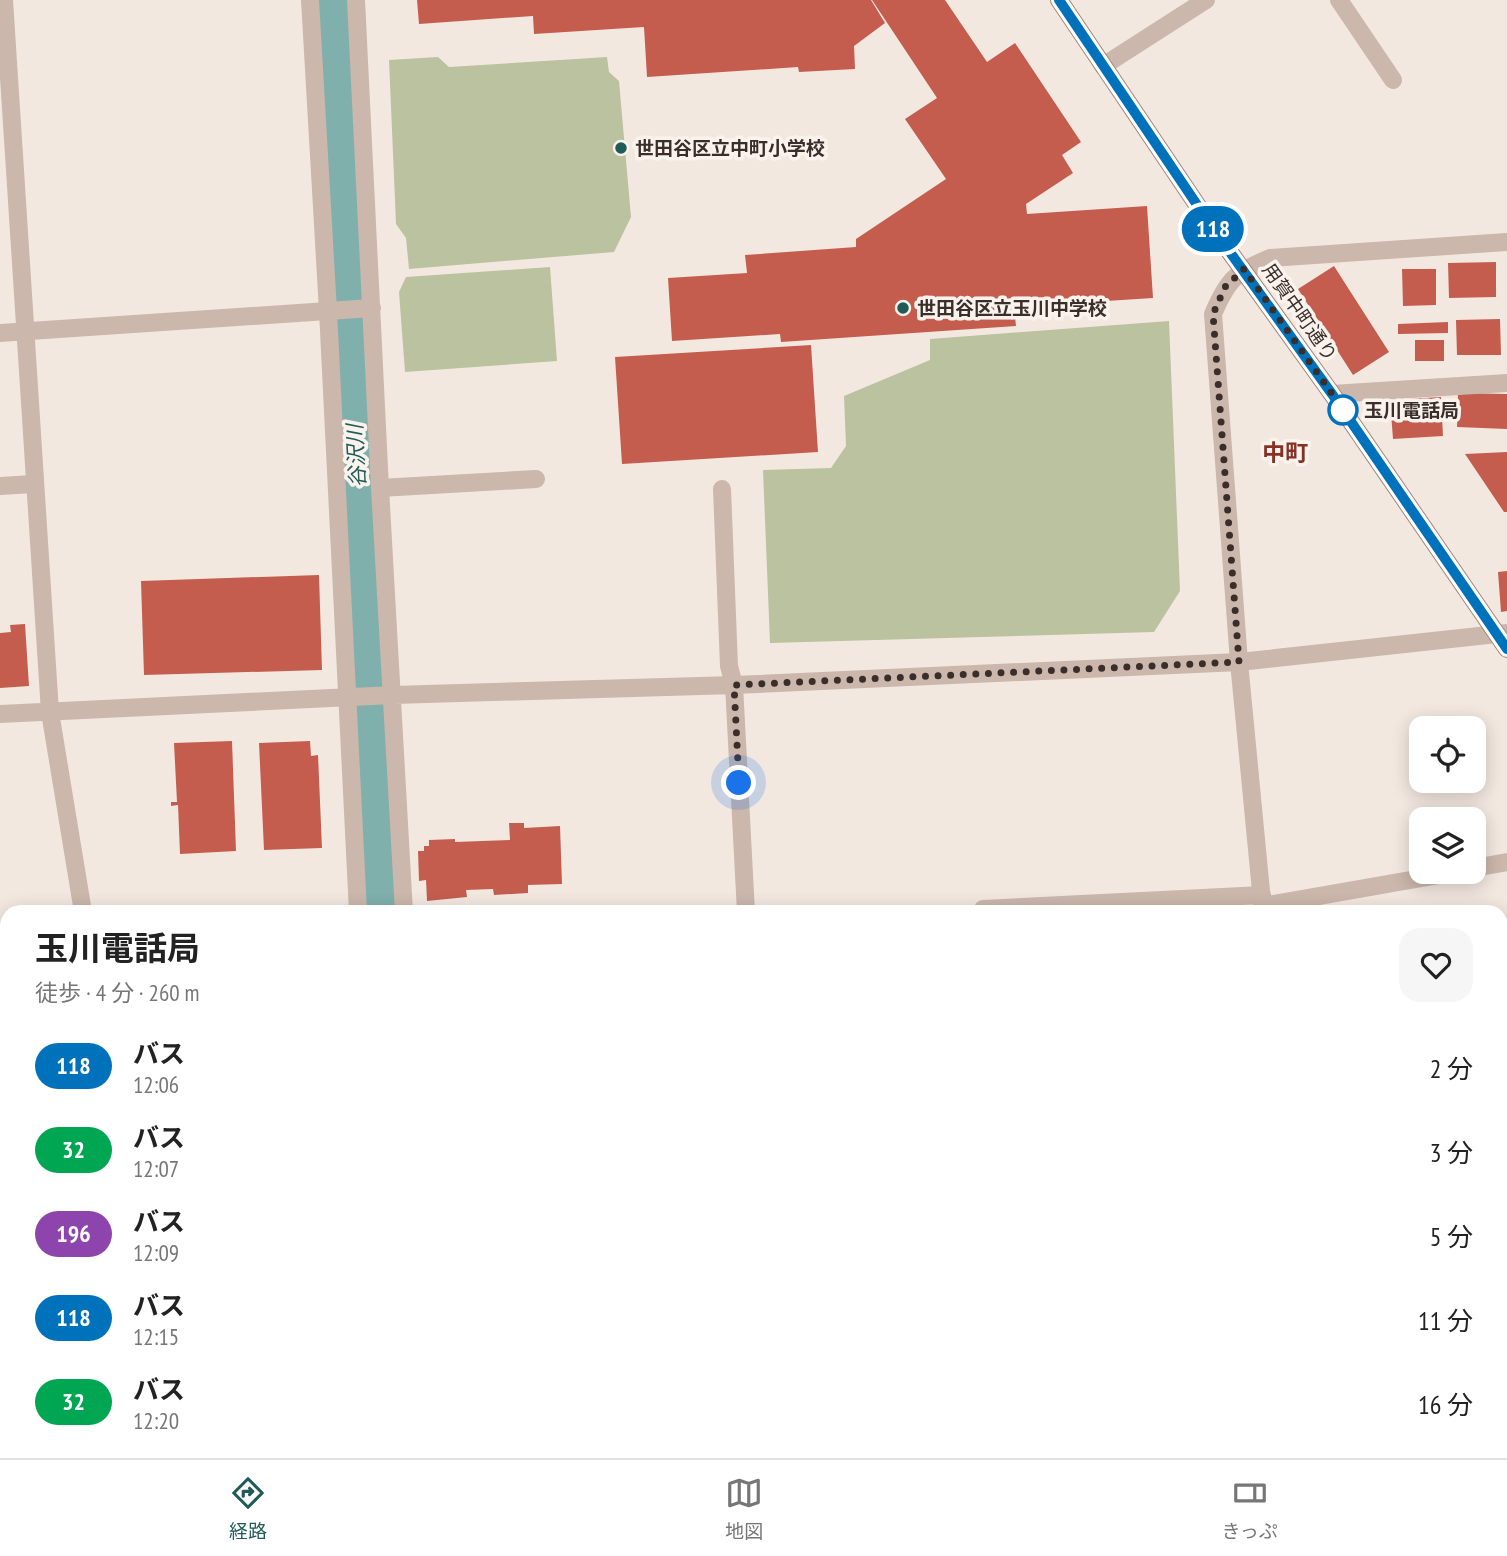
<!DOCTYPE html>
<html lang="ja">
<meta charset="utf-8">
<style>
body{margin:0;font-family:"PT Sans Narrow","Noto Sans JP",sans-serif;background:#f6f6f6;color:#222;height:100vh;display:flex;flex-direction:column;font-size:26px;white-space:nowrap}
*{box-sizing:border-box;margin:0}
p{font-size:23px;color:#767676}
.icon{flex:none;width:38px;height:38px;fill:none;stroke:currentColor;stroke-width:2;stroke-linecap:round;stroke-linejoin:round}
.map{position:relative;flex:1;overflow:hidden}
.details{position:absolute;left:0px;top:905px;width:1508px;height:555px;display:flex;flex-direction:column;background:#fff;border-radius:21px 21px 0 0;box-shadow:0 4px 18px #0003}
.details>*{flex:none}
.badge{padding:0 14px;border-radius:23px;font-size:24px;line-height:46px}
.controls{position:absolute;left:1409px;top:716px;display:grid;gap:14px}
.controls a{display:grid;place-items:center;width:77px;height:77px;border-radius:14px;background:#fff;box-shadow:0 4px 18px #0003;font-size:35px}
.you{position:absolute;width:35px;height:35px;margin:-18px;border:5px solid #fff;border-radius:50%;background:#1a73e8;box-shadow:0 0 0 10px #1a73e833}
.map>.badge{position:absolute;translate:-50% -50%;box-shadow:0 0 0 4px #fff}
.round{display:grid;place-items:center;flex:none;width:74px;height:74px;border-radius:21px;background:#f6f6f6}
.headline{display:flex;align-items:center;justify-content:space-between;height:119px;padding:0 35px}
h1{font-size:33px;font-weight:700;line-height:52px}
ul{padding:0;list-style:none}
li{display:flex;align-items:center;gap:21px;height:84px;padding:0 35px}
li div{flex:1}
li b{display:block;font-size:26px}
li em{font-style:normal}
li .badge{min-width:77px;font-weight:700;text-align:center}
.dock{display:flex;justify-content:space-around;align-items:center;height:98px;border-top:2px solid #e0e0e0;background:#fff;font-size:19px;color:#767676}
.dock a{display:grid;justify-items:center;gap:4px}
.dock .active{color:#215b58}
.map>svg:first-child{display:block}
.green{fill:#bbc2a0}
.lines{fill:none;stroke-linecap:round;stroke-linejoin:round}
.river{stroke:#80b0ac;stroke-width:56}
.building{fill:#c45d4e}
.path{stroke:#b7a196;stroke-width:4.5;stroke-dasharray:3.5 3.5;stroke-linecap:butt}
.lane{stroke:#cbb7ac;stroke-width:18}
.street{stroke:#cbb7ac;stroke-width:18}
.secondary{stroke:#9f867d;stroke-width:18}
.line-casing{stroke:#fff;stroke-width:16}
.line{stroke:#0072bc;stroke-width:10}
.walk{stroke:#3a2e2b;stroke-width:7;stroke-dasharray:0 12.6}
.poi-dot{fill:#215b58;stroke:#faf3ed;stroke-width:2.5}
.stop-dot{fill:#fff;stroke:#0072bc;stroke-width:3.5}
.labels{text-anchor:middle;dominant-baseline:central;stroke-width:7;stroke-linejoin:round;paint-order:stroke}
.poi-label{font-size:19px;font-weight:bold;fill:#3a2e2b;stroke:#faf3ed;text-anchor:start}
.street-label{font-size:19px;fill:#3a2e2b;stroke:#faf3ed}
.stop-label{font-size:19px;font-weight:bold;fill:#3a2e2b;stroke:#faf3ed;text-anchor:start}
.water-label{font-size:21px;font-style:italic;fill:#215b58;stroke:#faf3ed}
.quarter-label{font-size:23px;font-weight:bold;fill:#873125;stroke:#faf3ed}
</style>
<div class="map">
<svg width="1507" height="1458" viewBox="0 0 1507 1458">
<rect width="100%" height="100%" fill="#f3e8e0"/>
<path class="green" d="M438 57 449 67 607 57 609 72 619 81 631 217 614 252 409 269 406 238 396 224 389 60Z
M550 267 557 361 405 372 399 292 406 277Z
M1169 321 1180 591 1154 632 770 643 763 470 831 468 846 446 844 396 930 360V339Z
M1502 1164 1507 1165V1327L1502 1325Z
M1366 1453V1452L1473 1453V1458H1365Z"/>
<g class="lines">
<path class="river" d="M333 0 378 912
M402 1458V1452"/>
</g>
<path class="building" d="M417 0H871L885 23 854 46 855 69 799 72 798 67 647 77 644 27 534 34 533 16 419 24Z
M872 0H945L987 62 1015 43 1081 142 1062 155 1073 173 1026 204 1027 214 1147 206 1153 298 1014 307 1016 326 781 342 780 334 672 341 668 278 747 273 745 255 856 247V239L946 179 905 119 937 98Z
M1496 262V297L1449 298 1448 263Z
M1334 266 1389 352 1353 375 1298 289Z
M1402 269H1436V305L1403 306Z
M1500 319 1501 355H1457L1456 320Z
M1448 322V333L1398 334V324Z
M1415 340H1444V361H1415Z
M811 345 818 452 622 464 615 357Z
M1458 393 1507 394V429L1457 427Z
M1441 397 1443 436 1393 439 1390 400Z
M1507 452V512H1504L1465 454Z
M1507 571V611L1501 612 1498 572Z
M319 575 322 670 144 675 141 581Z
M25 624 29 686 0 688V633L11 632 10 625Z
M232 741 236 851 180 854 178 805 171 806V802H177L174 743Z
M310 741 311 756 318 755 322 848 264 850 259 743Z
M509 823H524V828L560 826 562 884 528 885V893L494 895 493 889 466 890 467 897 427 901 426 880 419 881 418 851H424V846H429V840L455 839V842L510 840Z
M204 1452H281V1458H204Z
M283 1452H359V1458H284Z
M795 1452H865L866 1458H796Z
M950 1452H1031V1458H950Z"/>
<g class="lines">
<path class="path" d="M1443 1458 1444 1452"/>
<path class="lane" d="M310 0 328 311 358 912
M1339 0 1393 80
M1332 394 1507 383
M0 486 33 484
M380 488 536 479
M722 489 729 666 734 685
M1474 868 1507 862
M1262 906 1456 872
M983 912V909L1262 895
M380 1458V1452"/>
<path class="street" d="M4 0 50 712 83 912
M356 0 380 488 404 912
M1103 66 1206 0
M0 333 372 308
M734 685 746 912
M0 714 393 695 734 685 1239 662 1507 633
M1263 912 1239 662 1213 314C1228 279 1235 273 1270 258L1507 242
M1502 1088 1507 1087
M0 1187 7 1184
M184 1452 185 1458
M779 1452 780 1458
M1301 1452V1458
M428 1458V1452"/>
<path class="secondary" d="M1059 0 1214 230 1332 394 1507 649"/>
</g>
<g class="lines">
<defs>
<path id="line" d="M1059 0 1214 230 1332 394 1507 649"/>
</defs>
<use href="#line" class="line-casing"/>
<use href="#line" class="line"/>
<path class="walk" d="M739 783 734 685 1239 662 1213 314 1225 287 1244 269 1347 415 1343 410"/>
</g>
<g class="poi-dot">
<circle cx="621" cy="148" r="7"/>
<circle cx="903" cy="308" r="7"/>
</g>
<circle class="stop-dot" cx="1343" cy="410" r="14"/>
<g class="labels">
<g class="poi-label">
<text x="635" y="148">世田谷区立中町小学校</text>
<text x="917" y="308">世田谷区立玉川中学校</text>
</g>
<g class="street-label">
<text transform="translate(1300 312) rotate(55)">用賀中町通り</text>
</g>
<g class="stop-label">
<text x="1364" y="410">玉川電話局</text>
</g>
<g class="water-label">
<text transform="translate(356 456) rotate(-93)">谷沢川</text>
</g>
<g class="quarter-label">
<text x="1285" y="452">中町</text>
</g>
</g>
</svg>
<div class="controls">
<a><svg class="icon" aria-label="locate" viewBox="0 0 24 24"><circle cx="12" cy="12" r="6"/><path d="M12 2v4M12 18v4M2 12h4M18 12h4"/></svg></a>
<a><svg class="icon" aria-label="layers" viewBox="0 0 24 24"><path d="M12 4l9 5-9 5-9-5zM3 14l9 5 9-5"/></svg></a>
</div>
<div class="you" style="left:739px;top:783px"></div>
<b class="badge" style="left:1213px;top:229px;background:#0072bc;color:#fff">118</b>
<section class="details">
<div class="headline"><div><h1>玉川電話局</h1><p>徒歩 · 4 分 · 260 m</p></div><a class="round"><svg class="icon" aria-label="heart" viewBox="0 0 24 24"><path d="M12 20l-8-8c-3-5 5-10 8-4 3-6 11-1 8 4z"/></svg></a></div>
<ul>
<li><span class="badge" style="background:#0072bc;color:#fff">118</span><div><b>バス</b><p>12:06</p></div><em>2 分</em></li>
<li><span class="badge" style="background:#00a651;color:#fff">32</span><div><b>バス</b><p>12:07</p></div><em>3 分</em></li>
<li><span class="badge" style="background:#8e44ad;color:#fff">196</span><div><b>バス</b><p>12:09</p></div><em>5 分</em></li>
<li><span class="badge" style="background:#0072bc;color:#fff">118</span><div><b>バス</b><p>12:15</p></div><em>11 分</em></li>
<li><span class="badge" style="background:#00a651;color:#fff">32</span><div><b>バス</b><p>12:20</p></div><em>16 分</em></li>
</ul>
</section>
</div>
<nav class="dock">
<a class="active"><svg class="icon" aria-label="directions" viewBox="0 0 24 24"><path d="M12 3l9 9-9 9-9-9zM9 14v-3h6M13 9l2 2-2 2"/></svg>経路</a>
<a><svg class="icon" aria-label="map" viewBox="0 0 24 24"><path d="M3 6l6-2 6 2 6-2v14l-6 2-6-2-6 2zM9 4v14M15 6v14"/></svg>地図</a>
<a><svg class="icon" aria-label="tickets" viewBox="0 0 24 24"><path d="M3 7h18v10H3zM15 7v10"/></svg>きっぷ</a>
</nav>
